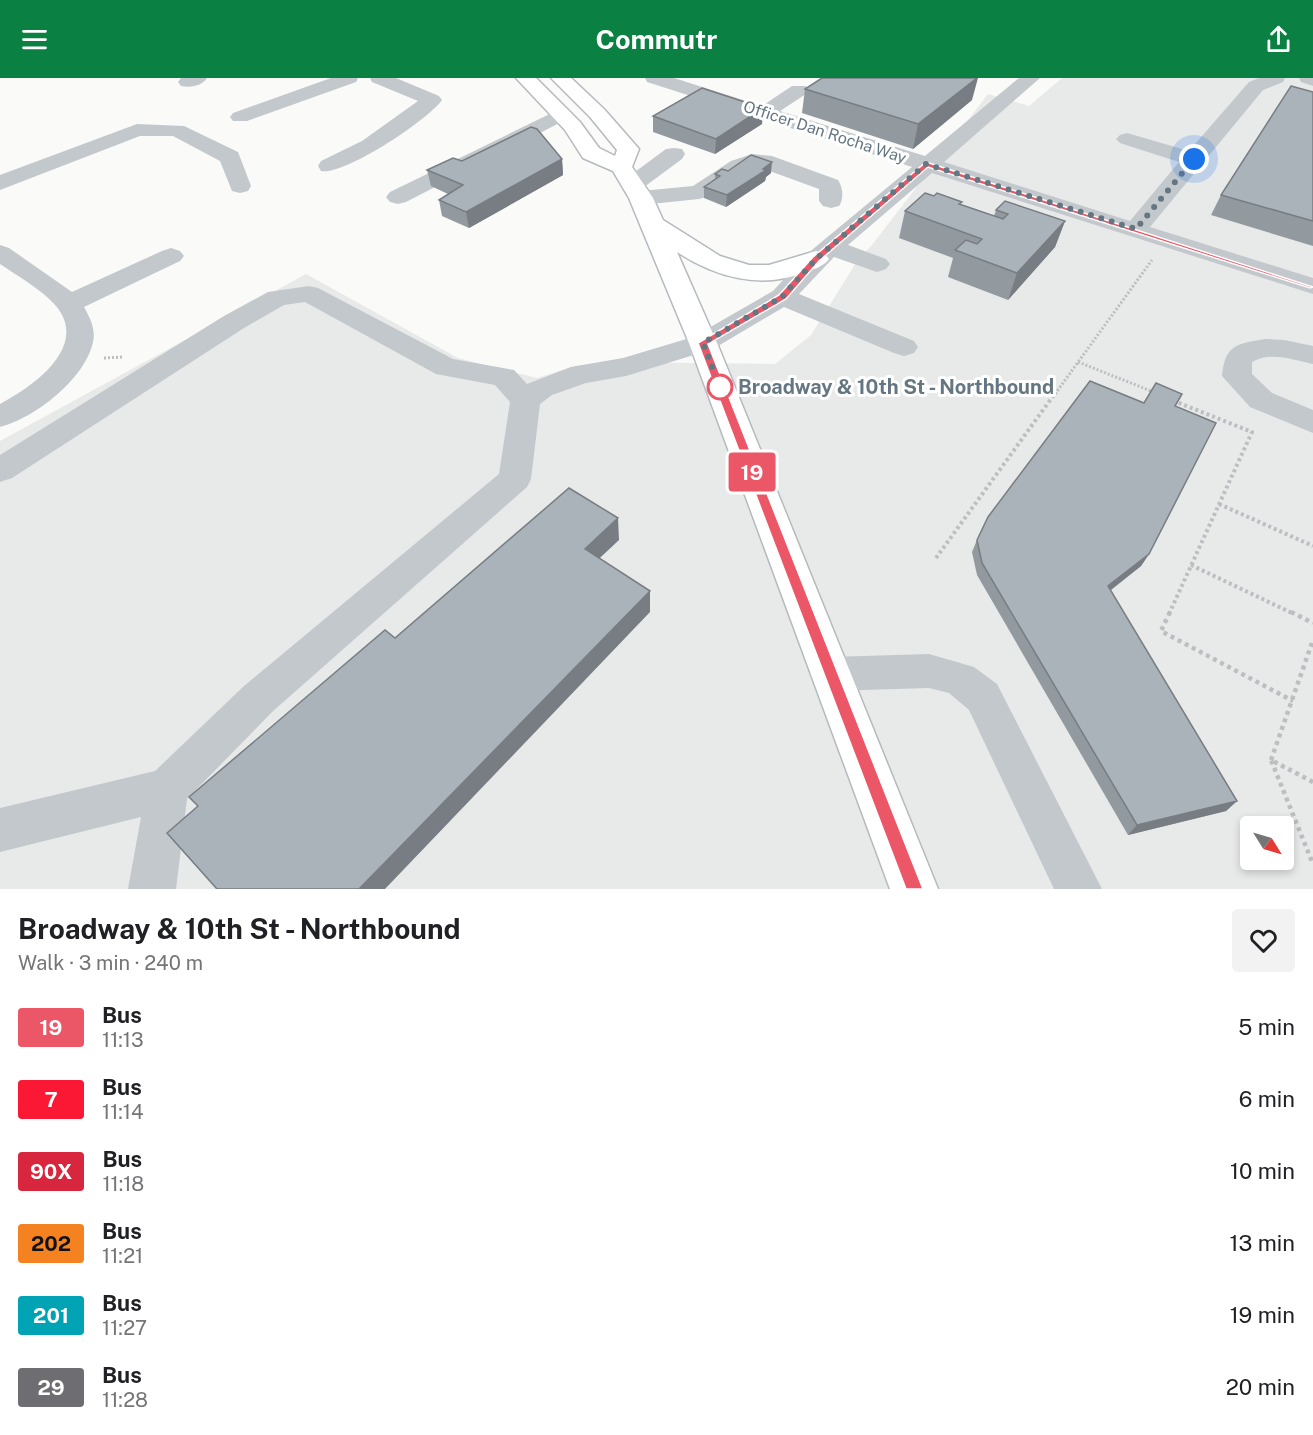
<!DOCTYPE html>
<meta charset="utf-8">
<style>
body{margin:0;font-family:"Public Sans",sans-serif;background:#f2f2f2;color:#202124;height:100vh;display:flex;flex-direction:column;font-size:22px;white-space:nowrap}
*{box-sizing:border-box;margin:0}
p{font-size:20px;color:#757577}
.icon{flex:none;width:33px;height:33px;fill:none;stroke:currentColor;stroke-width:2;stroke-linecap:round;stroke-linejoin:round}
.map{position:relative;height:811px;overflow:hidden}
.panel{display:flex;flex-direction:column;background:#fff;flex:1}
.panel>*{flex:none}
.badge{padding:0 12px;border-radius:4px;font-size:21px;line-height:39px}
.needle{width:39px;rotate:127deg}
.tools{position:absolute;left:1240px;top:738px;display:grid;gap:12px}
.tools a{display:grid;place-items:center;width:54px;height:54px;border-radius:6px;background:#fff;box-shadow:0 3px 9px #0003;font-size:30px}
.you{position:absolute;width:30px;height:30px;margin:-15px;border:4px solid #fff;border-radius:50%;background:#1a73e8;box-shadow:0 0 0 9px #1a73e833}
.map>.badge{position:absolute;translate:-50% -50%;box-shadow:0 0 0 3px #fff}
.round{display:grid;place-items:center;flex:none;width:63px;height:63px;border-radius:6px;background:#f2f2f2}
.headline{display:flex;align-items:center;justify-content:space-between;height:102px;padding:0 18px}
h1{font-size:28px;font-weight:700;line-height:45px}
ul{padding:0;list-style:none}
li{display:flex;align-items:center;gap:18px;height:72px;padding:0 18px}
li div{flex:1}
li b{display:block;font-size:22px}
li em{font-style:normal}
li .badge{min-width:66px;font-weight:700;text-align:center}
header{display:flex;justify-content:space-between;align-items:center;height:78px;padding:0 18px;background:#0b8043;color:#fff;font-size:27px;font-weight:700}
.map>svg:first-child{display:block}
.built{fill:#e8e9e9;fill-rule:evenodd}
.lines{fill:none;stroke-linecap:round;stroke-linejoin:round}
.major-casing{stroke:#b5babe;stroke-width:3}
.path-far2{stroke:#bbbfc2;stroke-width:3;stroke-dasharray:2 2;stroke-linecap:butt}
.path-far1{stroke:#bbbfc2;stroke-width:4;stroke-dasharray:3 3;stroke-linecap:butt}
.path{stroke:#bbbfc2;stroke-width:4.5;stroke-dasharray:4 4;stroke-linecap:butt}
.minor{fill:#c3c8cc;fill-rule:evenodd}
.major{fill:#fff;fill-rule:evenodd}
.wall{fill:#929a9f}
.shaded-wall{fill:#777d82}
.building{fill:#aab3b9;stroke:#777d82;stroke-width:1.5}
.line{fill:#ec5767;stroke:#fff;stroke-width:1.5}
.walk{stroke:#657683;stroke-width:6;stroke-dasharray:0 10.8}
.stop-dot{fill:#fff;stroke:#ec5767;stroke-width:3}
.labels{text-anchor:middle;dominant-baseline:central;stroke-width:6;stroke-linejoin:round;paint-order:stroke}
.far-street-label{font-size:16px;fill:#657683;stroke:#fff}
.stop-label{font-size:20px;font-weight:bold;fill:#657683;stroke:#fff;text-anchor:start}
</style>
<header><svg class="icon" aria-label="menu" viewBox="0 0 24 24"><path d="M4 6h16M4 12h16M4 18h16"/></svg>Commutr<svg class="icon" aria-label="share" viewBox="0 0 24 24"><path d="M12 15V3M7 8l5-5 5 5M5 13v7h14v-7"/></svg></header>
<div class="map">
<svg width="1313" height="811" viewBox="0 0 1313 811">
<rect width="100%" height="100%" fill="#fafaf8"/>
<path class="built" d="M1062 0H1313V811H0V363L306 196 458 280 537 300 575 288 605 284 775 286 811 257 859 180 872 167 988 16 1029 28ZM1251 748H1284V782H1251Z"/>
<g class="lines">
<defs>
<path id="major" d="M516 0H536L580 44 599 70 615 78 617 72 590 39 551 0H571L604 31 639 71 632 89 653 120 663 142 720 178 749 187H769L816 173 825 176 829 181C823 189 814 191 805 194 761 212 715 199 677 174L717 265 938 811H890L689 265 629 120 613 93 583 80 565 52Z"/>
</defs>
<use href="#major" class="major-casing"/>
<path class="path-far2" d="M104 280 124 279
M1078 284 1156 315
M1055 316 1152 182"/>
<path class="path-far1" d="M1219 426 1313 468
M936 480 1056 314
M1191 487 1294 536
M1169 536 1252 354 1174 323"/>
<path class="path" d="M1170 534 1161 553 1293 623
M1291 534 1313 545
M1271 682 1313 562
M1313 704 1271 682 1313 786"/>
<path class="minor" d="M181 0H207C202 8 190 10 181 8L178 4Z
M331 0H358L356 4 247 43H233L230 39 233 35Z
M370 0H396L439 18 442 22C428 42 344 98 321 93L318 88 321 83 362 63 418 23 372 4Z
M645 0H674L762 28 792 8H806L809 12 806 16 780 33 925 78 1019 0H1040L944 84 1130 143 1179 84 1120 65 1116 61 1120 57 1127 55 1189 73 1249 4 1259 0H1285L1283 4 1263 12 1150 149 1313 200V216L932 95 848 167 886 181 890 186 886 191 877 194 834 179 799 216 914 263 918 269 914 275 904 278 894 275 784 229 713 271 626 298 586 305 552 317 540 326 531 401 527 409 272 634 187 721 176 811H128L141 739 0 774V730L155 693 244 608 499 396 510 324 495 307 436 296 305 224 284 227 244 250 12 400 0 404V377L224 238 268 214 309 208 318 210 453 281 514 292 527 306 571 289 623 280 693 259 773 213 807 176 912 89 647 4Z
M1299 0H1313V8L1301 4Z
M562 30 569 32 572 36 569 40 406 124 398 126 390 124 386 119 390 114Z
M137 46 184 48 238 74 251 108 248 113 240 115 232 113 220 83 173 58H140L0 112V97Z
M674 70 682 71 685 76 682 81 640 112 632 114 624 112 621 107 624 102 666 71Z
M752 76 772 78 838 102C843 109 844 121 839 128L831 130 823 128 819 123V111L761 90H755L707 119 699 121 641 127 633 125 629 120 633 115 641 113 693 108 731 83Z
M0 167 9 170 72 214 162 173 171 170 180 173 184 178 180 183 84 229C90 240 96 251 93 264 85 301 35 340 0 349V326C32 309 90 269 56 228 41 211 19 199 0 186Z
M1265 261 1284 262 1313 268V286C1294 282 1270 273 1252 284V296L1272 315 1313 332V355L1250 329 1222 298C1225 267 1236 266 1265 261Z
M929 576 974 589 997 606 1102 811H1054L969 632 949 615 929 610 830 613 816 608 810 596 816 584 830 579Z"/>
<use href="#major" class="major"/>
</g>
<path class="wall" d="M805 11 972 22 913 71 802 35Z
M1313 14V168L1211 137 1221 117Z
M763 30 762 46 715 76 653 54V38Z
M562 81 563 97 469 150 442 138 439 122 448 116 431 108 427 92 462 83Z
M728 93 771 95 766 99 765 103 726 129 704 120V109L715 101V96Z
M961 127 994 138 996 132 1065 143 1055 169 1008 222 948 199 953 180 899 160 905 133Z
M1144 325 1175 328 1149 476 1141 488 1110 513 1237 723 1226 733 1128 757 977 497 972 474 977 462Z"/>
<path class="shaded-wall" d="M977 0H978L972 22 913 71 918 46Z
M763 30 762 46 715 76 716 61Z
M562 81 563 97 469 150 466 134Z
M772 84 771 95 766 99 765 103 726 129 727 117Z
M1065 143 1055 169 1008 222 1017 195Z
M618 440 619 462 587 492 585 471Z
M1149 476 1141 488 1100 520 1108 508Z
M650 513V534L385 811H359Z
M1237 723 1226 733 1128 757 1137 747Z"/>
<path class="building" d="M822 0H977L918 46 805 11Z
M1291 8 1313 14V143L1221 117Z
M702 10 763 30 716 61 653 38Z
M531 49 537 51 562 81 466 134 439 122 463 107 427 92 453 80 462 83Z
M751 77 772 84 763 91 766 92 727 117 704 109 720 98 715 96 722 91 728 93Z
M925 115 934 118 937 115 962 124 959 126 1003 141 1008 136 996 132 1005 123 1065 143 1017 195 955 172 966 162 977 166 982 161 905 133Z
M1090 303 1144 325 1156 305 1182 316 1175 328 1216 345 1149 476 1108 508 1237 723 1137 747 982 485 977 462 988 439Z
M569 410 618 440 585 471 650 513 359 811H217L167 755 198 728 189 719 385 552 395 560Z"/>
<path class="line" d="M926 84 1313 209 1310 210 928 89 819 183 786 221 708 266 923 811H906L698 265 779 217 813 179Z"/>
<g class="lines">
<path class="walk" d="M720 309 703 265 782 219 816 181 926 86 1136 151 1194 81"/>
</g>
<circle class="stop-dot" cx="720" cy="309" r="12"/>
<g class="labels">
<g class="far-street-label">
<text transform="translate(825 54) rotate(18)">Officer Dan Rocha Way</text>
</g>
<g class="stop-label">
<text x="738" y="309">Broadway &amp; 10th St - Northbound</text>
</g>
</g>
</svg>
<div class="tools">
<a><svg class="needle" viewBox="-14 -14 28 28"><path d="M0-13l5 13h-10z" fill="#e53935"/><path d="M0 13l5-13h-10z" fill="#757577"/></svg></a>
</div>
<div class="you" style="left:1194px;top:81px"></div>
<b class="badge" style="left:752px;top:394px;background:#ec5767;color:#fff">19</b>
</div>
<section class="panel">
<div class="headline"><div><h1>Broadway &amp; 10th St - Northbound</h1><p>Walk · 3 min · 240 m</p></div><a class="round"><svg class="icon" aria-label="heart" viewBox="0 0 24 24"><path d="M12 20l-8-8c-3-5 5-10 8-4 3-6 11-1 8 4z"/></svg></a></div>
<ul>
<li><span class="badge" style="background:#ec5767;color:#fff">19</span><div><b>Bus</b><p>11:13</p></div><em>5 min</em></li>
<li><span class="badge" style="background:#fb1835;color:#fff">7</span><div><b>Bus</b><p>11:14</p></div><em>6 min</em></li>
<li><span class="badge" style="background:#d7263d;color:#fff">90X</span><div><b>Bus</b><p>11:18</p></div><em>10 min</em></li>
<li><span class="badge" style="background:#f58220;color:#111">202</span><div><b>Bus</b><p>11:21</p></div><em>13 min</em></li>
<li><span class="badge" style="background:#00a3b4;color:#fff">201</span><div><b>Bus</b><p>11:27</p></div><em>19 min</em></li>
<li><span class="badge" style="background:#6e6d72;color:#fff">29</span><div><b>Bus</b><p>11:28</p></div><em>20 min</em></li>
</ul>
</section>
